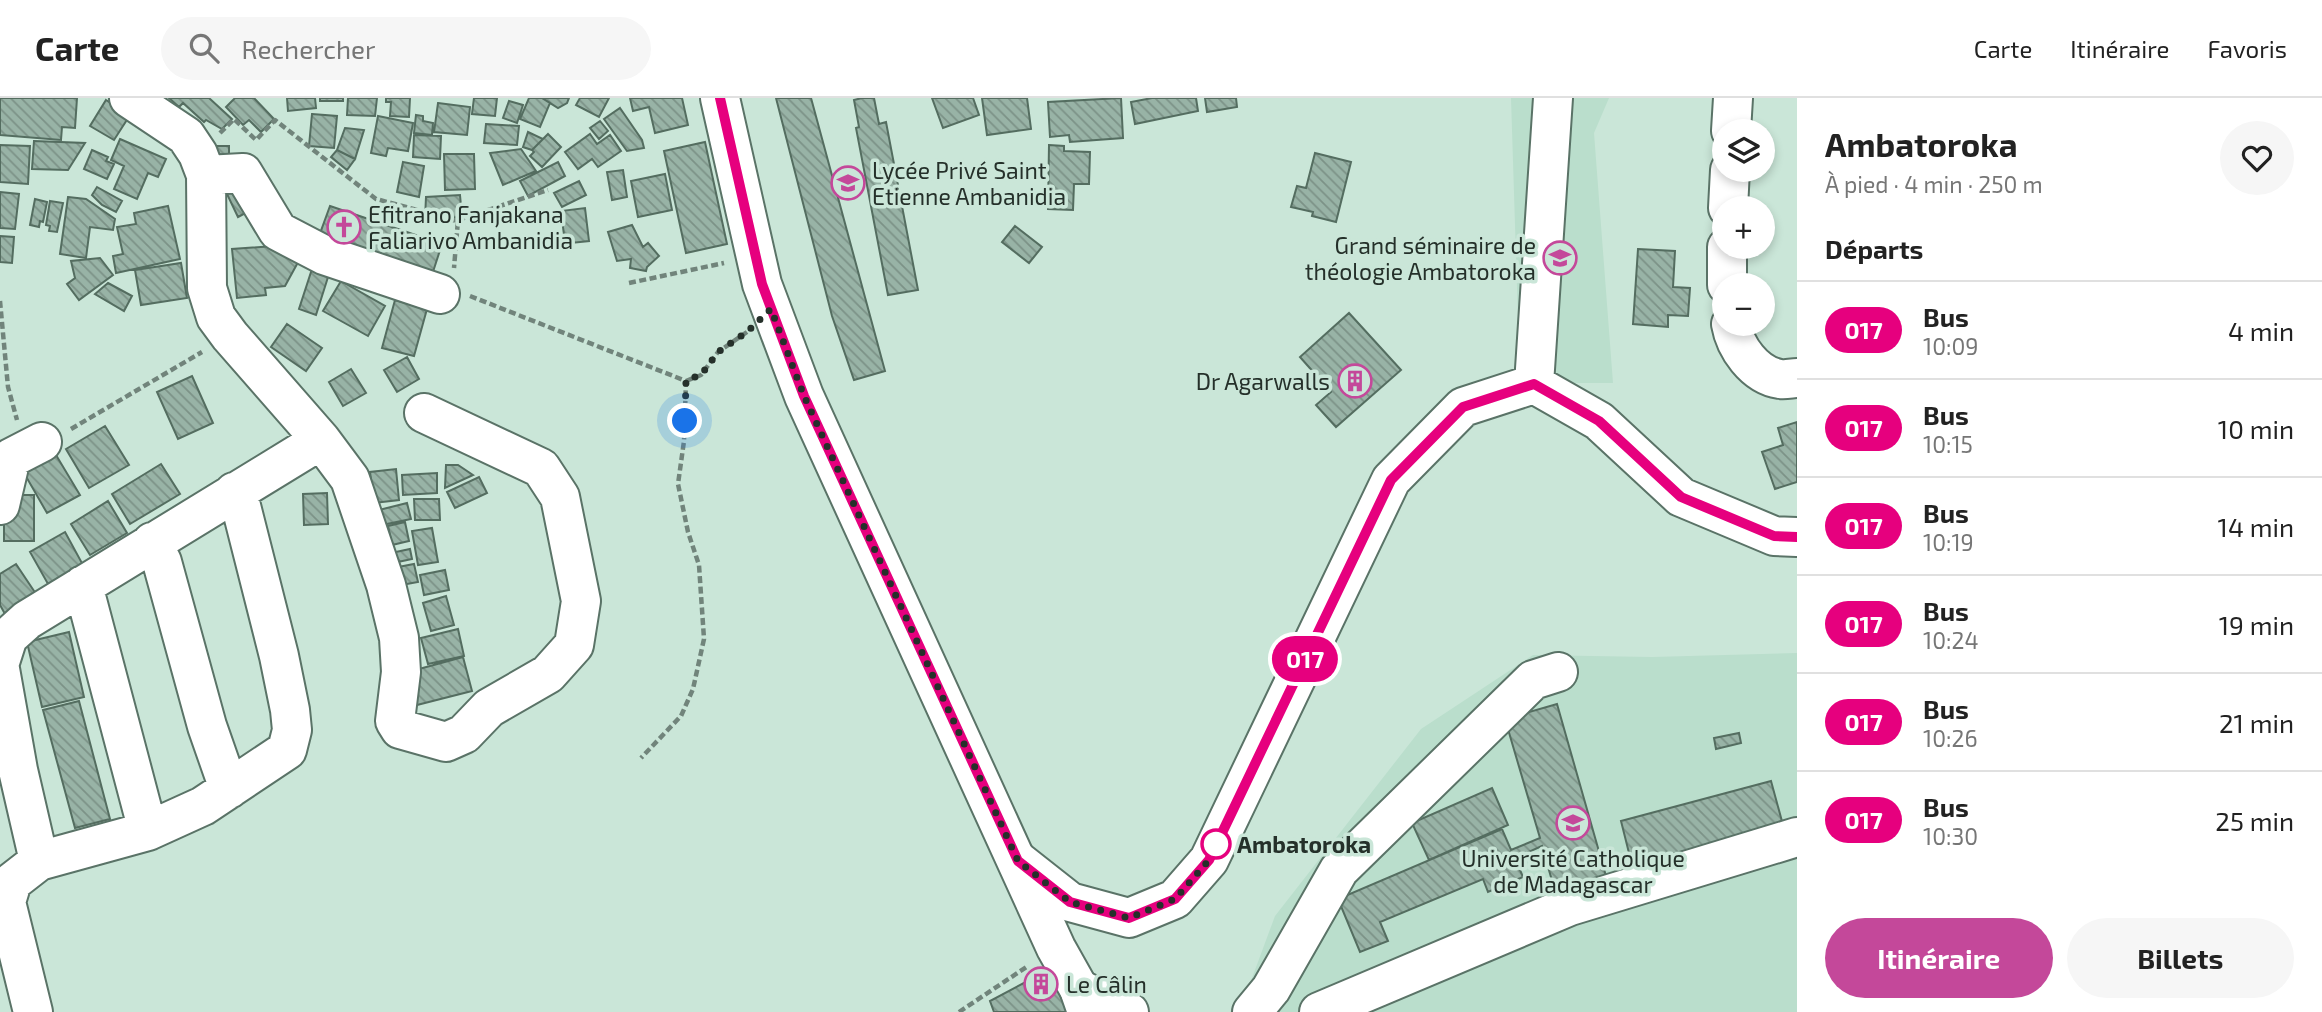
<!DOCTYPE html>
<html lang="fr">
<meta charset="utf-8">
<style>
body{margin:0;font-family:"Exo 2",sans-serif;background:#f6f6f6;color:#222;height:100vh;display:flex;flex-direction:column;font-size:26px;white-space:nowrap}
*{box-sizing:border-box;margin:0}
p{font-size:23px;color:#767676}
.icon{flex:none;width:38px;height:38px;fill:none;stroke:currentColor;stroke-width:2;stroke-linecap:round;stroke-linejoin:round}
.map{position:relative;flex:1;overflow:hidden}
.details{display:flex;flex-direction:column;background:#fff;width:525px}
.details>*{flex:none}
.badge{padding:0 14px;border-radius:23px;font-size:24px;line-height:46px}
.buttons{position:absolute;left:1712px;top:21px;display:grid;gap:14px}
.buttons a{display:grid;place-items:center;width:63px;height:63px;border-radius:50%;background:#fff;box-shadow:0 4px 10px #0003;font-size:35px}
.you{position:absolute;width:35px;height:35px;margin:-18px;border:5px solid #fff;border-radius:50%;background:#1a73e8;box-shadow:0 0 0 10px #1a73e833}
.map>.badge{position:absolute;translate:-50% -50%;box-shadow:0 0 0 4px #fff}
h2{padding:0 28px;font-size:26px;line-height:63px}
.round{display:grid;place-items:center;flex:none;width:74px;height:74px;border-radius:37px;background:#f6f6f6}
.overview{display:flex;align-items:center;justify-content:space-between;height:119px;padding:0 28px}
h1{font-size:33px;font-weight:700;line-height:52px}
.primary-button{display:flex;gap:14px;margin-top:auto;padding:14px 28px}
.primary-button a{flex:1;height:80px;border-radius:42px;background:#c4489a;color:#fff;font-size:28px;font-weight:700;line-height:80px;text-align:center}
.primary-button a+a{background:#f6f6f6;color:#222}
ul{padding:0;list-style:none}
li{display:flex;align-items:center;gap:21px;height:98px;padding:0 28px;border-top:2px solid #e0e0e0}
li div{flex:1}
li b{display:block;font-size:26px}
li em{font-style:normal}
li .badge{min-width:77px;font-weight:700;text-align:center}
header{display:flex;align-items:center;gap:42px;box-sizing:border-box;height:98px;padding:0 35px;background:#fff;border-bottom:2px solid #e0e0e0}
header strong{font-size:33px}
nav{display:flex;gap:38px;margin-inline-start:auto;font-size:24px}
.search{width:490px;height:63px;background:#f6f6f6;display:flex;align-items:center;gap:18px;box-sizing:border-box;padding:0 24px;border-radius:38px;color:#767676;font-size:26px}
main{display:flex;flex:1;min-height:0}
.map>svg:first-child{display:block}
.built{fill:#badecc}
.building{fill:url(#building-back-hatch);stroke:#546d60;stroke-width:2}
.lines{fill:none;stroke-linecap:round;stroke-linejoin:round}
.minor-casing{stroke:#5a7367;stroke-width:42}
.major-casing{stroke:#5a7367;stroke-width:42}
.path{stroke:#71847b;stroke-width:4.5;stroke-dasharray:7 3.5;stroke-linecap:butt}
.minor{stroke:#fff;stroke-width:38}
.major{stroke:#fff;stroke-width:38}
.line-casing{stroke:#fff;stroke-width:16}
.line{stroke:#e6007e;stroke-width:10}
.walk{stroke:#25302a;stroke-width:7;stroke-dasharray:0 12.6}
.stop-dot{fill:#fff;stroke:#e6007e;stroke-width:3.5}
.labels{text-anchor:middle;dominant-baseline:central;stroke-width:7;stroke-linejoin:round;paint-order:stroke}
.poi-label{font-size:23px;fill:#25302a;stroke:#cae6d8;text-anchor:start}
.stop-label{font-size:23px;font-weight:bold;fill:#25302a;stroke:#cae6d8;text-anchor:start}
</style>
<header>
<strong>Carte</strong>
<div class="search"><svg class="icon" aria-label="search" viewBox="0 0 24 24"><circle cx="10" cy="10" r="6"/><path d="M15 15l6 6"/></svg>Rechercher</div>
<nav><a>Carte</a><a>Itinéraire</a><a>Favoris</a></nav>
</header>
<main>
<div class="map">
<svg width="1797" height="914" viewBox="0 0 1797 914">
<defs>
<pattern id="building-back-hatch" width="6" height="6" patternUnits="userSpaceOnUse" patternTransform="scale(1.75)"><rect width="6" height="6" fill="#98b3a6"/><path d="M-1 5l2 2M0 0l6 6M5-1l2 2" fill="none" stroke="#7c9287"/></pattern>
</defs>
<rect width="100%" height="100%" fill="#cae6d8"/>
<path class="built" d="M1511 0H1609L1594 35 1613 285H1520Z
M1797 555V914H1230L1245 899 1275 818 1421 631 1533 557 1652 559Z"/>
<path class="building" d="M0 0H77L75 30 62 29 61 42 0 37Z
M169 0H209L232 21 222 31 206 22 204 24 183 5 179 9Z
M235 0H254L274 21 261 34 249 22 243 27 226 9Z
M287 0H315L316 10 288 13Z
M320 0H343V3H320Z
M348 0H377L375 18 347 17Z
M386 0H410L409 19 390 18 391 4H386Z
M474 0H497L495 18 472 16Z
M529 0H542L550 5 540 29 520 21Z
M542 0H569L567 5 558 10Z
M580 0H609L599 19 576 7Z
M630 0H682L688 27 655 35 649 9 633 13Z
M776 0H811L885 273 854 282 832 218Z
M862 0H874L879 26 886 24 918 192 888 197 856 30 859 29 854 2Z
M932 0H973L979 17 943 30Z
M982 0H1027L1031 31 987 37Z
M1121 0 1123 40 1070 44 1069 37 1050 39 1048 4Z
M1152 0H1196L1198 13 1135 26 1131 4Z
M1205 0H1236L1237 9 1207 14Z
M106 2 130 17 114 42 90 28Z
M509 3 523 7 517 25 503 20Z
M438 5 470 9 467 37 434 34Z
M620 10 642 42 644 50 627 53 604 21Z
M312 16 337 18 334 50 309 48Z
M416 17 423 18V23L433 25 432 37 414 35Z
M378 18 413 25 408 53 388 50 386 58 371 55Z
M600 23 608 33 599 41 590 30Z
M486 26 519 28 517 47 484 45Z
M345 30 364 32 355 61 337 52Z
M528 34 543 41 532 52 523 49Z
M548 36 561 49 542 69 530 58 534 54 532 52Z
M590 36 597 46 610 37 621 53 598 69 592 61 578 71 565 54Z
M414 37 441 38 440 61 413 59Z
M120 41 166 61 158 79 148 75 137 101 114 91 124 68 111 62Z
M34 43 85 45 68 72 32 71Z
M705 44 727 146 686 155 664 53Z
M0 47 30 48 28 86 0 84Z
M1049 47 1064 48V53L1090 54 1089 86H1074L1073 112 1048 111Z
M216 48H229V64H216Z
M521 51 536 73 503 87 490 55Z
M92 52 108 59 106 63 114 66 107 81 84 71Z
M337 52 355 61 347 72 331 59Z
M1315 55 1351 64 1336 124 1312 118 1313 114 1291 109 1297 88 1306 90Z
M444 56H474L475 91 445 92Z
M403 64 424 68 419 99 397 94Z
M558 64 565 78 528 98 520 83Z
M623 72 627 99 612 102 607 74Z
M665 76 672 112 638 119 631 83Z
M579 83 586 97 562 109 554 95Z
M239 87 251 112 238 119 226 94Z
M97 89 122 103 116 114 102 107 92 97Z
M0 94 19 96 15 131 0 130Z
M460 97 462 119 425 121 426 99Z
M68 99 86 101 115 121 113 132 90 129 86 160 60 156Z
M35 101 47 104 43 124 40 123 39 129 30 127Z
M50 103 63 105 57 134 49 133 50 128 46 127Z
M168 108 180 161 116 175 113 158 123 156 117 129 136 126 134 115Z
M330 108 442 146 431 180 318 141Z
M585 110 589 143 571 145 570 137H564L561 113Z
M632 127 643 149 648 145 659 158 647 169 646 173 630 170 631 161 617 163 608 134Z
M1015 128 1042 149 1029 165 1002 144Z
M0 138 14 139 12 165 0 164Z
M288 147 302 157 285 188 265 190 266 197 237 200 232 151Z
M1638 151 1675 153 1673 189 1690 190 1688 218 1668 217V229L1633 226Z
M100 160 113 177 79 202 67 186 75 180 71 163Z
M181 165 187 200 141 207 135 172Z
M312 171 329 176 316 217 299 211Z
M341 183 385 208 368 238 323 213Z
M108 185 132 198 124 213 95 196Z
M395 202 427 211 414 258 382 250Z
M1349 215 1401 272 1336 329 1316 307 1331 294 1300 259Z
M287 226 322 250 306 273 271 249Z
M407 259 419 281 397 294 384 272Z
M351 271 366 295 343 308 329 284Z
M192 278 213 325 178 341 157 294Z
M1797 324V384L1775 391 1762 354 1783 347 1778 330Z
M105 328 129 367 89 390 66 351Z
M56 357 80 397 47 415 24 375Z
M161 366 180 396 130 426 112 396Z
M446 367H458L473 377 445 390Z
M396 371 399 402 374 405 370 374Z
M437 375V395L403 397 402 377Z
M479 379 487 395 455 410 447 394Z
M327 395 328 426 304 427 303 396Z
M16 397H34V443H4V408Z
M414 401H439L440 422H415Z
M108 403 127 435 90 457 71 426Z
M407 405 411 421 382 427 379 412Z
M405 424 409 443 392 447 388 428Z
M432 430 438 464 418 467 412 433Z
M65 434 83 467 48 486 30 454Z
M410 451 412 461 393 465 391 455Z
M16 466 36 496 5 516 0 507V476Z
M414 466 418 484 401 487 398 469Z
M445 472 449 492 424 497 420 477Z
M446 498 454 527 431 533 423 505Z
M458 531 464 558 428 566 421 540Z
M69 534 84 599 42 609 27 544Z
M463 559 472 593 417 607 408 574Z
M79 603 110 721 75 730 43 612Z
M1557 606 1606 778 1555 793 1542 748 1515 760 1523 779 1488 794 1483 781 1380 824 1388 843 1360 854 1338 801 1502 731 1511 752 1540 740 1505 621Z
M1739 635 1741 645 1716 651 1714 640Z
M1771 683 1783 727 1632 767 1621 723Z
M1492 690 1508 727 1429 762 1412 725Z
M1054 869 1070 914H994L990 903Z"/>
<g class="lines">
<defs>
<path id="minor" d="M129 0 186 38 198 56 206 77 207 190 216 219 230 238 321 342
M1731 33 1733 0
M206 77 243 75 278 133 324 157 440 196
M1728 110 1730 72
M1727 187V149
M1731 226C1735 249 1754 277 1780 281 1785 282 1792 280 1797 280
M1534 286 1553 0
M0 407 11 360 42 344
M152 444 162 464 207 628 229 691
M83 487 148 733
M0 564 8 539 27 522 321 342 350 381 386 487 399 540 401 574 395 623 400 631 446 644 464 636 489 610 548 576 574 547 581 503 560 399 541 370 424 315
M0 571 18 672 39 763
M1018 763 1070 804 1129 820 1175 801 1209 762 1391 382 1463 309 1534 286 1599 323 1681 399 1774 438 1797 439
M1079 891 1129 914
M33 914 6 804 12 784 39 763 148 733 203 708 287 652 292 632 290 612 279 558 241 408 234 394
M1252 914 1271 891 1339 772 1533 582 1558 574
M1319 914 1570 808 1797 739"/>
<path id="major" d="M720 0 762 186 804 298 1056 850 1079 891 1087 914"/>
</defs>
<use href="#minor" class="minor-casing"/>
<use href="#major" class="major-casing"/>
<path class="path" d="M220 35 234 21 256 42 275 22 376 101 421 113V125L458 122 454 170
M458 122 548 92
M629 185 724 165
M470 198 686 283 684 343 678 386 688 434 699 467 704 541 693 591 681 618 641 660
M0 203 8 289 17 322
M686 283 701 277 718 254 747 234
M71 331 202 254
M959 914 1028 868"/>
<use href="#minor" class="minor"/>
<use href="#major" class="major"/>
</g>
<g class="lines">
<defs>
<path id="line" d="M720 0 762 186 804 298 1018 763 1070 804 1129 820 1175 801 1209 762 1391 382 1463 309 1534 286 1599 323 1681 399 1774 438 1797 439"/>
</defs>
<use href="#line" class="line-casing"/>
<use href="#line" class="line"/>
<path class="walk" d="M685 323 686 282 701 277 718 254 747 234 771 211 804 298 1018 763 1070 804 1129 820 1175 801 1209 762 1220 738 1216 746"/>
</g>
<defs>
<symbol id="school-ring" viewBox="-11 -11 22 22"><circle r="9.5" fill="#cae6d8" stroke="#c4489a" stroke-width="1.5"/><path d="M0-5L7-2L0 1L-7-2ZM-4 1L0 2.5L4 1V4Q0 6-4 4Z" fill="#c4489a"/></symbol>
<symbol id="church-ring" viewBox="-11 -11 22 22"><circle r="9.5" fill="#cae6d8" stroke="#c4489a" stroke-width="1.5"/><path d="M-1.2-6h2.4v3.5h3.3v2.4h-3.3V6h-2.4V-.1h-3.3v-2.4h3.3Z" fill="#c4489a"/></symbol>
<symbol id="building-ring" viewBox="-11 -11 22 22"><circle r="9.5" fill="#cae6d8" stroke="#c4489a" stroke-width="1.5"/><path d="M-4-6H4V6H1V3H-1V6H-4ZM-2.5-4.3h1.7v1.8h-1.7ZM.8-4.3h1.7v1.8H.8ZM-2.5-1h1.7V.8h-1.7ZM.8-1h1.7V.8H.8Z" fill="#c4489a"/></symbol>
<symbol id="university-ring" viewBox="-11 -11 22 22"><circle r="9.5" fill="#cae6d8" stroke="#c4489a" stroke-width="1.5"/><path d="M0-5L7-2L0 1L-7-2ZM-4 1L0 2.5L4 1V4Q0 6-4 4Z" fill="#c4489a"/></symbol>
</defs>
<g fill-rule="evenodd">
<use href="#school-ring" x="829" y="66" width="38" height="38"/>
<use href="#church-ring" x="325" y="110" width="38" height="38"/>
<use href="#school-ring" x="1541" y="141" width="38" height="38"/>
<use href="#building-ring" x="1336" y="264" width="38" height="38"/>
<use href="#university-ring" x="1554" y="706" width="38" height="38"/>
<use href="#building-ring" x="1022" y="867" width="38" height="38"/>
</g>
<circle class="stop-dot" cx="1216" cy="746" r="14"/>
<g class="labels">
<g class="poi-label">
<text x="872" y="72">Lycée Privé Saint<tspan x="872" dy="26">Etienne Ambanidia</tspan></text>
<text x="368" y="116">Efitrano Fanjakana<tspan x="368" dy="26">Faliarivo Ambanidia</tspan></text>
<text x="1536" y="147" text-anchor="end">Grand séminaire de<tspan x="1536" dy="26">théologie Ambatoroka</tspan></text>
<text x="1330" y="283" text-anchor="end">Dr Agarwalls</text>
<text x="1573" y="760" text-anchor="middle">Université Catholique<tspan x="1573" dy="26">de Madagascar</tspan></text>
<text x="1066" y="886">Le Câlin</text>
</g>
<g class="stop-label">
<text x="1237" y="746">Ambatoroka</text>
</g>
</g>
</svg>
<div class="buttons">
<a><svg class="icon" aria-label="layers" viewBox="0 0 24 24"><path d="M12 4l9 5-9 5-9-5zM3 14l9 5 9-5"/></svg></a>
<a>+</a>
<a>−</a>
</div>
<div class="you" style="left:685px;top:323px"></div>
<b class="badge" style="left:1305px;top:561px;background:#e6007e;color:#fff">017</b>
</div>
<section class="details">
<div class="overview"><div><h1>Ambatoroka</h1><p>À pied · 4 min · 250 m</p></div><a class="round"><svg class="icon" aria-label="heart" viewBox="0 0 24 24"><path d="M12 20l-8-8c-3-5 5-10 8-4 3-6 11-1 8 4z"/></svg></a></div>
<h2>Départs</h2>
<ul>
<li><span class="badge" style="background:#e6007e;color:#fff">017</span><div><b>Bus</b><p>10:09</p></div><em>4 min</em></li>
<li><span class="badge" style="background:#e6007e;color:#fff">017</span><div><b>Bus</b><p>10:15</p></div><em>10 min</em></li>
<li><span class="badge" style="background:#e6007e;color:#fff">017</span><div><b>Bus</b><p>10:19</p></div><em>14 min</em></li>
<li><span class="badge" style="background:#e6007e;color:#fff">017</span><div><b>Bus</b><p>10:24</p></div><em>19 min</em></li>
<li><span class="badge" style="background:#e6007e;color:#fff">017</span><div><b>Bus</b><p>10:26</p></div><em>21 min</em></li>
<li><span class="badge" style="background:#e6007e;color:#fff">017</span><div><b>Bus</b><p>10:30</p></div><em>25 min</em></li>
</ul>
<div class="primary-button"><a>Itinéraire</a><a>Billets</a></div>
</section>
</main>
